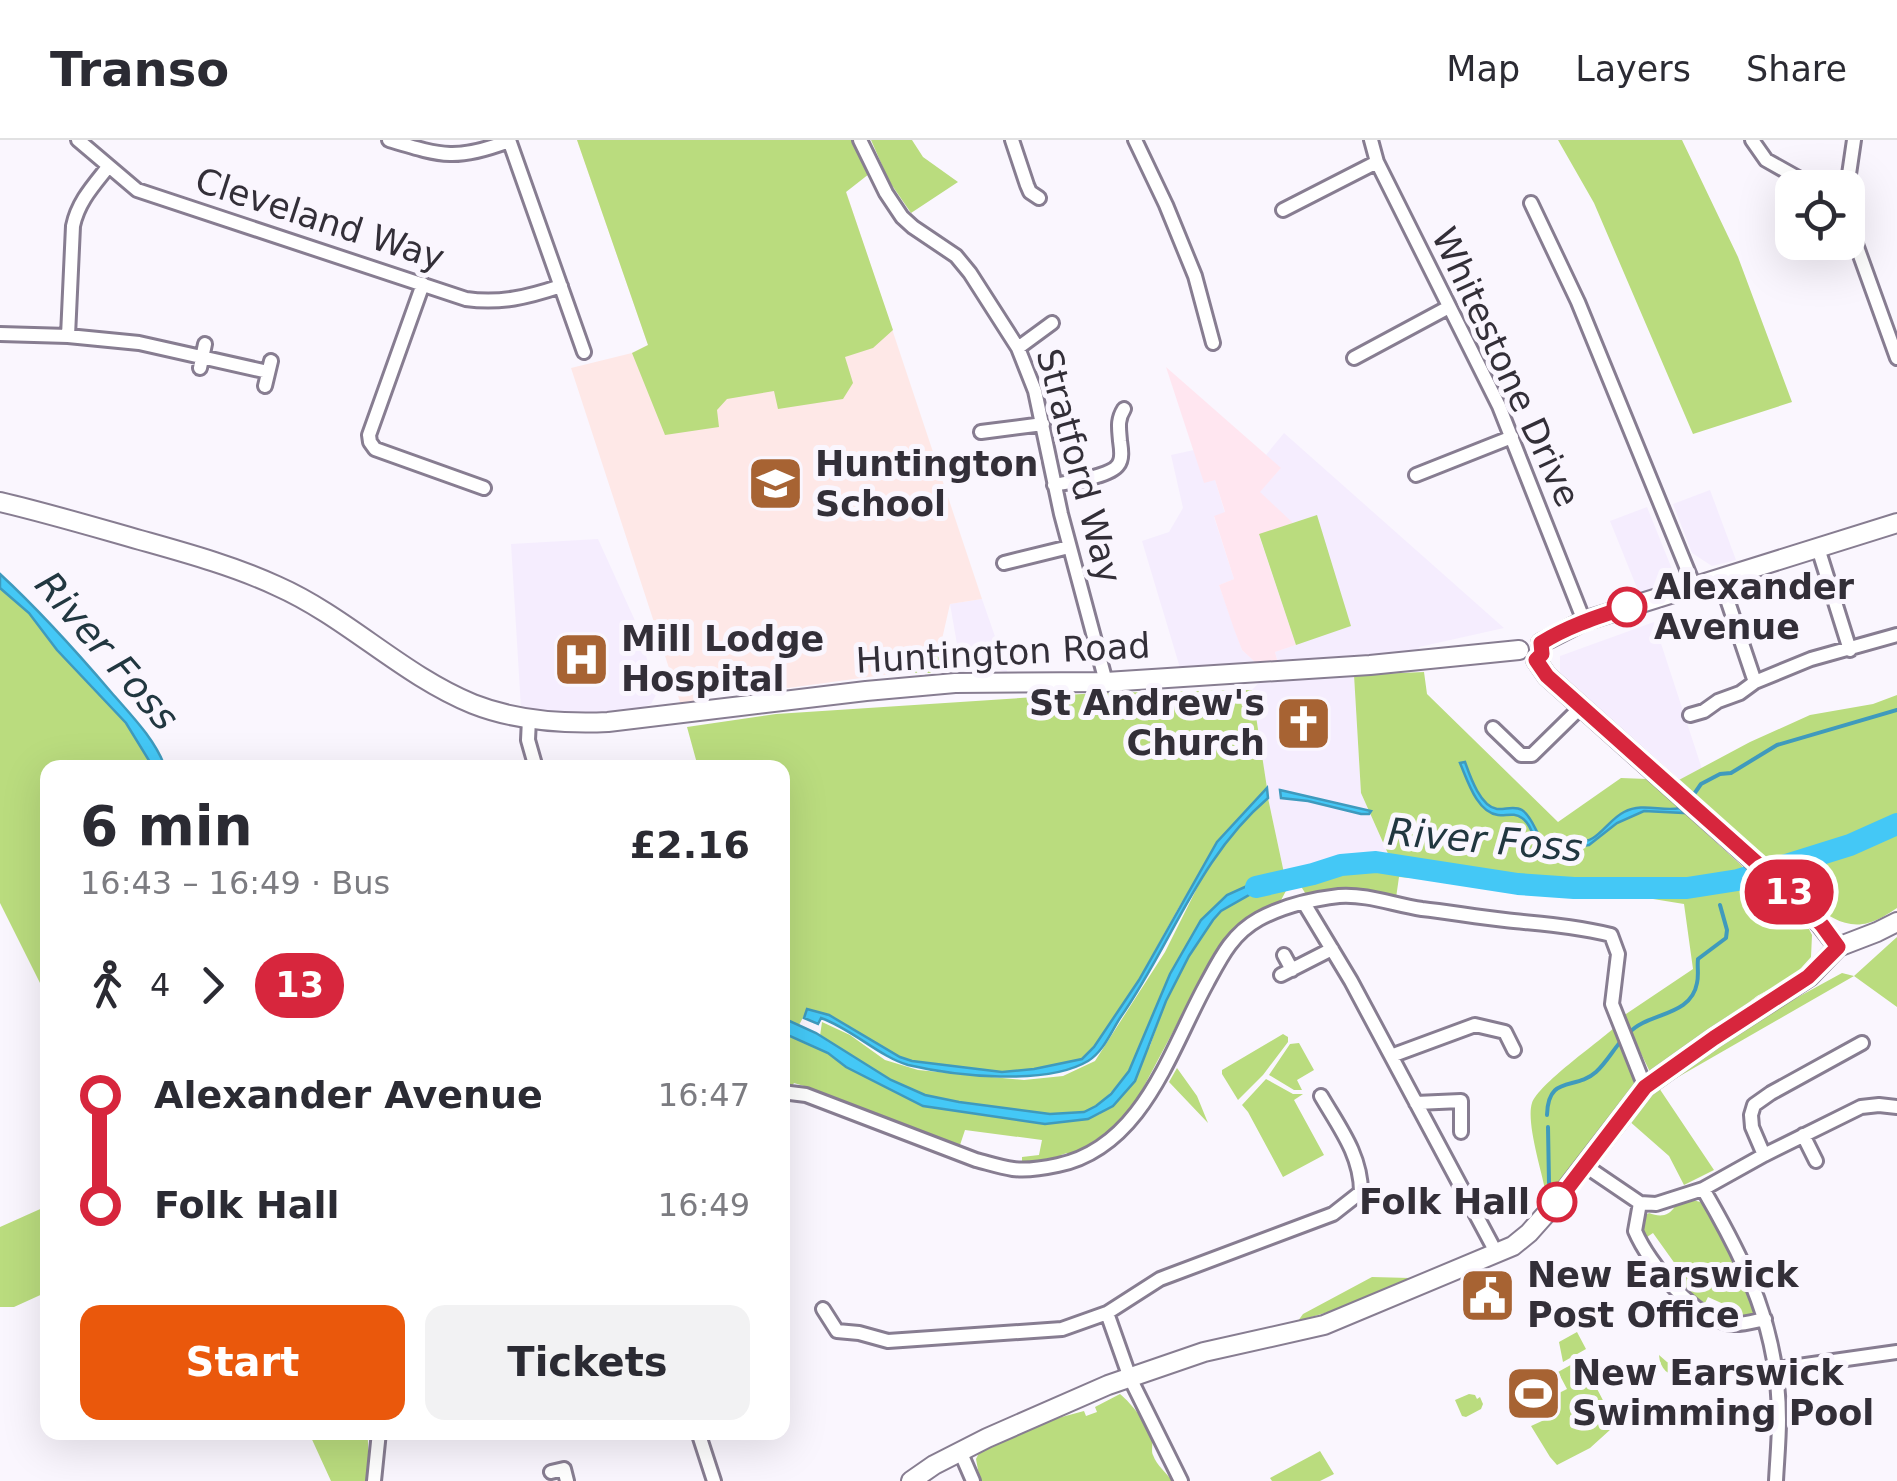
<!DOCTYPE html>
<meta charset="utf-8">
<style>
body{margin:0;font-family:"DejaVu Sans",sans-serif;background:#f2f2f3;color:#2b2b33;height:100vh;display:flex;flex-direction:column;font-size:38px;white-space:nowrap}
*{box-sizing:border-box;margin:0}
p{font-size:32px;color:#7c7c81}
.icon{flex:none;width:55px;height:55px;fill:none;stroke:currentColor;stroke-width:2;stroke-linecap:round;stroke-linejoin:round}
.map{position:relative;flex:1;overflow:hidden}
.sheet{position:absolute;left:40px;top:620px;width:750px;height:680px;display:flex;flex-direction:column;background:#fff;border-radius:20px;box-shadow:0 10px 40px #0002}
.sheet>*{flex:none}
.badge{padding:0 20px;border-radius:32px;font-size:35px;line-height:65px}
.tools{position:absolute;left:1775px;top:30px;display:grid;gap:20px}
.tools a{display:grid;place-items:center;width:90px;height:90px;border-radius:20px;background:#fff;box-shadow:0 10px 40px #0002;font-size:50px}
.map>.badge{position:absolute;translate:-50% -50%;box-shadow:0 0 0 5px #fff}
.legs{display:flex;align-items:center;gap:15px;height:110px;padding:0 40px;font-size:32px}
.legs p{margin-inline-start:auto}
.headline{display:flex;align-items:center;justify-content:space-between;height:170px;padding:0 40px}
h1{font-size:55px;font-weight:800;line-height:75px}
.cta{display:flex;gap:20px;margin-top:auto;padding:20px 40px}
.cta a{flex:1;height:115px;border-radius:20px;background:#ea580c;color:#fff;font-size:40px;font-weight:800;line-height:115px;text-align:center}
.cta a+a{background:#f2f2f3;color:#2b2b33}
ul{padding:0 40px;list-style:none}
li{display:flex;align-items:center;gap:35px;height:110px;font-size:38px}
li i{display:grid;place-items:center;width:15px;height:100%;margin:0 12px;background:currentColor}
li i::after{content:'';width:25px;height:25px;margin:-12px;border:8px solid;border-radius:50%;background:#fff}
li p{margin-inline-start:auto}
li:first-child i{background:linear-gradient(#0000 50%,currentColor 0)}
li:last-child i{background:linear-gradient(currentColor 50%,#0000 0)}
header{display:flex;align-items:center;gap:60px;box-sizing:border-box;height:140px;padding:0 50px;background:#fff;border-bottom:2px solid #e1e1e2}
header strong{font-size:48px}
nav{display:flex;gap:55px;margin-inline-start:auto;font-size:35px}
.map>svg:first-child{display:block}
.built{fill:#f5edfe}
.industrial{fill:#ffe6f0}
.education{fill:#fee8e7}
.green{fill:#badc7e}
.water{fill:#44c8f6;stroke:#3f9abd;stroke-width:2.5}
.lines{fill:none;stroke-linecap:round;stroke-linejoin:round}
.stream{stroke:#3f9abd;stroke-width:4}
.river{stroke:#44c8f6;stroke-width:22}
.minor-casing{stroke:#877d91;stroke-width:18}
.tertiary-casing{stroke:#877d91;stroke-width:22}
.minor{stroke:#fff;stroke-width:12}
.tertiary{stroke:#fff;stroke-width:18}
.line-1-casing{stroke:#fff;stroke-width:22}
.line-1{stroke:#d7263d;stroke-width:15}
.stop-1-dot{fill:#fff;stroke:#d7263d;stroke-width:5}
.labels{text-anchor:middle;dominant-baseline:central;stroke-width:10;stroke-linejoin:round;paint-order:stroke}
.street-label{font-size:35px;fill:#332f38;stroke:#faf6fe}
.poi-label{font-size:35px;font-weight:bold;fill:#332f38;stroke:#faf6fe;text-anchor:start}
.stop-label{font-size:35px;font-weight:bold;fill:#332f38;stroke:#faf6fe;text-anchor:start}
.water-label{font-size:38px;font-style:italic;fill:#213740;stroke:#faf6fe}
</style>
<header>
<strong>Transo</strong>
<nav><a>Map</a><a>Layers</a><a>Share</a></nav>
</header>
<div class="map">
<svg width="1897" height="1341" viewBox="0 0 1897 1341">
<rect width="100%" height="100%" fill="#faf6fe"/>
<path class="built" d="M1284 293 1504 488 1419 507 1424 532 1354 536 1361 653 1398 736 1286 742 1284 733 1268 658 1252 550 1278 523 1275 512 1296 505 1259 394V352L1280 329 1266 315Z
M1194 310 1215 340 1225 373 1214 377 1234 439 1219 445 1242 510 1256 523 1180 528 1142 401 1169 392 1183 368 1171 315Z
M1710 350 1736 420 1712 426 1692 413 1673 364Z
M1647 367 1676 439 1639 453 1610 381Z
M598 399 637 485 657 553 651 564 641 568 579 574 547 573 521 568 511 404Z
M982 459 1008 534 958 510 950 464Z
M1654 482 1702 629 1677 641 1560 533V516Z"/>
<path class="industrial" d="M1166 227 1281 328 1260 352 1293 383 1259 395 1296 505 1275 512 1278 523H1256L1242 510 1234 489 1219 445 1234 439 1214 376 1225 372 1215 340 1204 343Z"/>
<path class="education" d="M577 0 846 51 982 459 950 464 940 508 898 533 788 548 742 538 682 568 571 228 632 213 648 205Z"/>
<path class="green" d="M577 0H852L869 34 846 52 893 190 873 208 845 217 853 243 843 259 778 269 774 251 727 259 717 270 719 287 665 295 632 213 648 205Z
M871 0H912L923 17 958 42 911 73 889 41Z
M1558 0H1682L1738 117 1792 262 1693 294 1594 63Z
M1317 375 1351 486 1296 505 1259 394Z
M0 448 29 473 57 510 126 583 153 627 48 628 47 857 0 763Z
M940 508 941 516 931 533H898Z
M1424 532 1427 554 1558 682 1621 638 1647 639 1741 725 1786 772 1806 783 1812 795 1811 817 1794 836 1757 856 1713 891 1650 932 1623 876 1693 829 1684 764 1622 754 1399 737 1396 758C1357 741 1346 752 1307 756L1297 740C1313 740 1324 736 1339 732 1356 727 1381 731 1398 736L1361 653 1354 535Z
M1252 550 1267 648 1236 681 1197 737 1179 767 1139 839 1094 907 1082 919 1034 929 1002 932 912 921 900 917 829 875 807 870 799 885 783 878 782 628 698 627 687 587 776 574 1098 553Z
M1897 555V674C1857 697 1816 709 1772 722L1677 641 1750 602 1810 575 1873 564Z
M1268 658 1284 733 1269 736 1227 755 1201 780 1170 834 1130 931 1093 972 1050 974 959 962 925 955 891 940 820 896 822 882 850 895 885 920 918 930 1024 940 1063 936 1095 921 1165 812 1211 720 1237 687Z
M1897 689V768C1888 774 1879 780 1868 783 1831 793 1800 750 1778 726L1798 729 1845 713Z
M1286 742 1288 747 1279 764 1244 780 1232 790 1193 854 1133 967 1117 987 1103 999 1100 997 1091 1003V1006L1069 1015 1067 1013 1061 1015 1060 1019 1043 1022H1022V1017L1039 1015 1042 1000 965 990 960 1005 969 1008 967 1011 936 997 804 948V946L794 943 792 946 783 945 782 893 828 913 846 927 923 966 1045 984 1088 979 1100 974 1150 906 1166 861 1189 816 1213 780 1221 771 1251 754Z
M1897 797V867L1854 836 1659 948 1714 1030 1684 1045 1669 1016 1628 980 1658 949 1656 944 1749 884 1842 833 1854 836Z
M1614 888 1621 895 1635 947 1550 1057 1545 1049C1541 1029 1526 981 1532 963 1539 944 1596 904 1614 888Z
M1283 894 1288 897V902L1263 935 1238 960 1222 934V930Z
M1299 903 1314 930 1297 940 1302 950H1294L1269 935 1290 904Z
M1177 928 1197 956 1208 983 1169 942Z
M1266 939 1293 954H1303L1294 960 1324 1015 1283 1037 1248 972 1242 965Z
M1693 1060C1700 1062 1703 1062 1708 1067 1724 1083 1746 1145 1757 1169 1749 1182 1740 1179 1726 1177L1728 1166 1708 1157 1703 1167 1676 1142 1671 1134 1678 1128 1653 1093 1644 1099 1640 1083 1643 1077 1649 1073C1659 1077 1669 1077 1675 1066Z
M47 1066V1152L14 1167H0V1087Z
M1372 1137 1410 1138 1338 1169 1298 1181 1303 1174Z
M1577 1192 1586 1209 1563 1222 1559 1202Z
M1659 1215 1667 1222 1711 1235 1682 1242V1237C1668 1236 1660 1229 1659 1215Z
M1585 1217 1593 1233 1592 1239 1609 1272 1611 1289 1590 1308 1557 1325 1550 1317 1531 1286 1553 1276 1547 1263 1552 1261 1551 1257 1567 1249 1558 1232Z
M1120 1254C1132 1264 1148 1284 1152 1300 1153 1305 1151 1311 1153 1315 1157 1326 1166 1332 1172 1341H980L976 1319 980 1311 1047 1281 1084 1271 1086 1276 1097 1272 1095 1267Z
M1469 1254 1475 1255 1477 1259 1480 1257 1483 1264 1481 1269 1466 1277 1462 1276 1455 1260Z
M309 1293H368C367 1310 371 1324 369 1341H331Z
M1320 1311 1334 1334 1320 1341H1272L1270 1338Z"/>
<path class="water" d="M0 434C40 471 76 511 111 552 131 575 155 599 165 627H153L126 583 57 510 29 473 0 448Z
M1465 622C1470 636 1480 666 1497 669 1505 670 1514 665 1522 670 1533 677 1536 695 1545 704 1560 703 1580 706 1593 698 1604 691 1612 678 1624 672 1643 662 1662 672 1680 668L1685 673 1644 671 1617 683 1589 705 1543 711C1533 703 1533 685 1522 678 1514 672 1506 676 1498 675 1477 673 1467 639 1460 623Z
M1267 648 1268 658C1197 719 1172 804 1120 878 1111 892 1103 912 1088 921 1046 946 955 936 908 925 880 917 852 889 821 878L818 884 804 878 807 869 829 875 900 917 912 921 1002 932 1034 929 1082 919 1094 907 1139 840 1217 702Z
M1280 650 1371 671 1369 674H1361L1308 661 1281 658Z
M1284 733 1286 742 1251 754 1221 771 1213 780 1189 816 1166 861 1135 941 1113 966 1088 979 1045 984 923 966 846 927 828 913 783 893V878L816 893 891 940 925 955 959 962 1050 974 1084 972 1096 966 1111 954 1129 931 1170 834 1201 780 1227 755 1269 736Z"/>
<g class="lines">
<path class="stream" d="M1692 657 1701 644 1720 634 1731 633 1777 605 1897 570
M1629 893C1648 872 1691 877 1697 843 1699 835 1697 827 1698 819L1726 798 1727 790 1720 765
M1547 975C1548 934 1575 951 1596 932 1606 923 1613 910 1622 900
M1548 987 1549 1043"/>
<path class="river" d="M1256 747 1313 734 1341 725 1376 722 1518 744 1574 748H1687L1738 740 1850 705 1897 684"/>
<defs>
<path id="minor" d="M78 0 137 50 466 159C500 164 528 157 561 146
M389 0C442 16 456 21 509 1
M509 0 584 212
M860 0 886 53 902 77 913 87 956 116 970 133 1018 208 1035 251 1061 374 1106 542
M1012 0 1027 45 1030 52 1039 58
M1135 0 1166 65 1195 136 1213 203
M1371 0 1377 22 1499 266 1584 481
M1752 0 1766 20 1816 48
M1847 48 1854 0
M1531 63 1578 162 1694 446
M1283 70 1377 22
M1848 82 1897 218
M423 144 369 295 370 302 375 309 484 348
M0 194 68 196 139 203 268 232
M68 196 73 86C78 62 93 46 108 27
M1018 208 1052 183
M1354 218 1449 167
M200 228 205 204
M265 246 271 221
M981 292 1043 284
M1416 335 1512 297
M1054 345C1068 342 1110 337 1118 325 1123 319 1121 308 1120 301 1119 288 1117 280 1124 269
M1818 408 1850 510
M1004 423 1069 407
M1727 459 1755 542
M1690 575 1704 571 1718 561 1740 553 1755 542 1811 519 1897 495
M529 579 528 600 536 628
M1493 588 1521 615H1532L1581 567
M1304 763 1351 841 1497 1114
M1284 815 1292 830
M1281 835 1332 809
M1391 916 1475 885 1505 892 1514 910
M782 952 806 955 976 1020C988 1023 1000 1027 1013 1029 1028 1031 1044 1028 1058 1025 1143 1007 1170 910 1207 843 1221 817 1232 794 1259 779 1283 766 1313 759 1339 756 1368 754 1394 765 1422 769 1449 772 1477 777 1505 780 1541 784 1576 786 1611 795L1618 814 1612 864 1645 947
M1416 963 1461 961V992
M1803 995 1816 1021
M1764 1015 1752 987 1751 975 1754 965 1771 953 1862 903
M1584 1025 1640 1063 1656 1064 1703 1049C1747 1124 1779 1190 1779 1280 1779 1300 1777 1321 1776 1341
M1703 1049 1764 1015 1861 967 1879 965 1897 967
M1640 1063 1635 1091C1649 1124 1695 1180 1732 1184 1743 1185 1755 1181 1765 1179
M823 1169 837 1191 859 1193 888 1201 1062 1189 1107 1173 1160 1139 1333 1074 1361 1052C1361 1015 1339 987 1321 956
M1107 1173 1130 1238 1181 1341
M1776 1229 1897 1212
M700 1298 714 1341
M960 1311 973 1341
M551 1332 564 1329 567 1341
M374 1341 379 1292"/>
<path id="tertiary" d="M0 362C47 373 94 387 140 400 186 413 234 426 277 446 347 477 402 535 473 564 516 581 563 584 608 582L866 551 955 543 1106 542 1370 525 1519 510
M1541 503 1584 481 1897 383
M1536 520 1547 536 1796 759 1821 785 1838 807
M911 1341 934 1325 987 1298 1108 1245 1204 1212 1324 1185 1513 1106 1529 1093 1553 1066 1645 947 1714 898 1809 837 1838 807 1877 792 1897 782"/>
</defs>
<use href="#minor" class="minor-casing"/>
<use href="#tertiary" class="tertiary-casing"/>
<use href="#minor" class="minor"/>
<use href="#tertiary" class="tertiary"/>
</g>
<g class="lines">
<defs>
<path id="line-1" d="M1557 1062 1645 947 1714 898 1808 837 1838 807 1822 785 1796 758 1547 536 1536 520 1542 514 1541 503C1568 486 1597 477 1627 467"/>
</defs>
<use href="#line-1" class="line-1-casing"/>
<use href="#line-1" class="line-1"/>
</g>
<defs>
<symbol id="school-square" viewBox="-11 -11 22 22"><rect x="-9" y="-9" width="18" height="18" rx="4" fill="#a76333" stroke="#faf6fe"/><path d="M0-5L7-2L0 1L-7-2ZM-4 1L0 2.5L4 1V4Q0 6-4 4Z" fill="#fff"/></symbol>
<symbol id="hospital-square" viewBox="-11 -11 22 22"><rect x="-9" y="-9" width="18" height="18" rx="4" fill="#a76333" stroke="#faf6fe"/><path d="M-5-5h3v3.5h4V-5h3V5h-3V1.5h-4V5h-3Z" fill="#fff"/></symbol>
<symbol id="church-square" viewBox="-11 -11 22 22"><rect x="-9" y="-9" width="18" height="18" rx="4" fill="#a76333" stroke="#faf6fe"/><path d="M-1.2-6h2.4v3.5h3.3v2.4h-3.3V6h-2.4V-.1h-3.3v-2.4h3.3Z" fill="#fff"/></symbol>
<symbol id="civic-square" viewBox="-11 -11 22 22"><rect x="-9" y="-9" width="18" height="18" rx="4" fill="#a76333" stroke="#faf6fe"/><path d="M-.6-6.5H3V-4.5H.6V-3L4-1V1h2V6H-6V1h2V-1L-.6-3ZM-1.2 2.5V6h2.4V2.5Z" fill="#fff"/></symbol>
<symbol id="stadium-square" viewBox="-11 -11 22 22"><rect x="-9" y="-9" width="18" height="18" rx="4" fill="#a76333" stroke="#faf6fe"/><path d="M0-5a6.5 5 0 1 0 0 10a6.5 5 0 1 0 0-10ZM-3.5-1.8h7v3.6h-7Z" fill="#fff"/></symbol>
</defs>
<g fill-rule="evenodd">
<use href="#school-square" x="744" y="312" width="63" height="63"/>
<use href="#hospital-square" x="550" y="488" width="63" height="63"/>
<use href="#church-square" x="1272" y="552" width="63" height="63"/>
<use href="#civic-square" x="1456" y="1124" width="63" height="63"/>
<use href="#stadium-square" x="1502" y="1222" width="63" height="63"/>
</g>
<g class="stop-1-dot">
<circle cx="1627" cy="467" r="18"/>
<circle cx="1557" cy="1062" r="18"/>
</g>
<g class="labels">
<g class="street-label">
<text transform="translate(320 79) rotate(18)">Cleveland Way</text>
<text transform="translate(1506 227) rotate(65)">Whitestone Drive</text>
<text transform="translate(1079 326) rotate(75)">Stratford Way</text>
<text transform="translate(1003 513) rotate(-3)">Huntington Road</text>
</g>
<g class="poi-label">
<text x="815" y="324">Huntington<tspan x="815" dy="40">School</tspan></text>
<text x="621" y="499">Mill Lodge<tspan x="621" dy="40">Hospital</tspan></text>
<text x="1265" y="563" text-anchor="end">St Andrew's<tspan x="1265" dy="40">Church</tspan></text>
<text x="1527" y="1135">New Earswick<tspan x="1527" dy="40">Post Office</tspan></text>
<text x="1572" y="1233">New Earswick<tspan x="1572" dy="40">Swimming Pool</tspan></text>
</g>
<g class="stop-label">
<text x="1654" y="447">Alexander<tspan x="1654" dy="40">Avenue</tspan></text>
<text x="1530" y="1062" text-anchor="end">Folk Hall</text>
</g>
<g class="water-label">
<text transform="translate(107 511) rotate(49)">River Foss</text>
<text transform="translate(1485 700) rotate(5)">River Foss</text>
</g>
</g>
</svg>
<div class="tools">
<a><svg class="icon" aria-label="locate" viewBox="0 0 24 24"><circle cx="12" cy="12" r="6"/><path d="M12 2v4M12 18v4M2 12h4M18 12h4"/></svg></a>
</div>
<b class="badge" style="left:1789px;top:752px;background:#d7263d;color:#fff">13</b>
<section class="sheet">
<div class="headline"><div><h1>6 min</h1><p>16:43 – 16:49 · Bus</p></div><b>£2.16</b></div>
<div class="legs"><svg class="icon" aria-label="walk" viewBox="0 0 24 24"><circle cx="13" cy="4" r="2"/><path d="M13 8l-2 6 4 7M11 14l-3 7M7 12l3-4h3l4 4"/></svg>4<svg class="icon" aria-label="forward" viewBox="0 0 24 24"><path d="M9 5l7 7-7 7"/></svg><b class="badge" style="background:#d7263d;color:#fff">13</b></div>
<ul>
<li><i style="color:#d7263d"></i><b>Alexander Avenue</b><p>16:47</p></li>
<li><i style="color:#d7263d"></i><b>Folk Hall</b><p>16:49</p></li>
</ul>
<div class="cta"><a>Start</a><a>Tickets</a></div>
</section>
</div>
